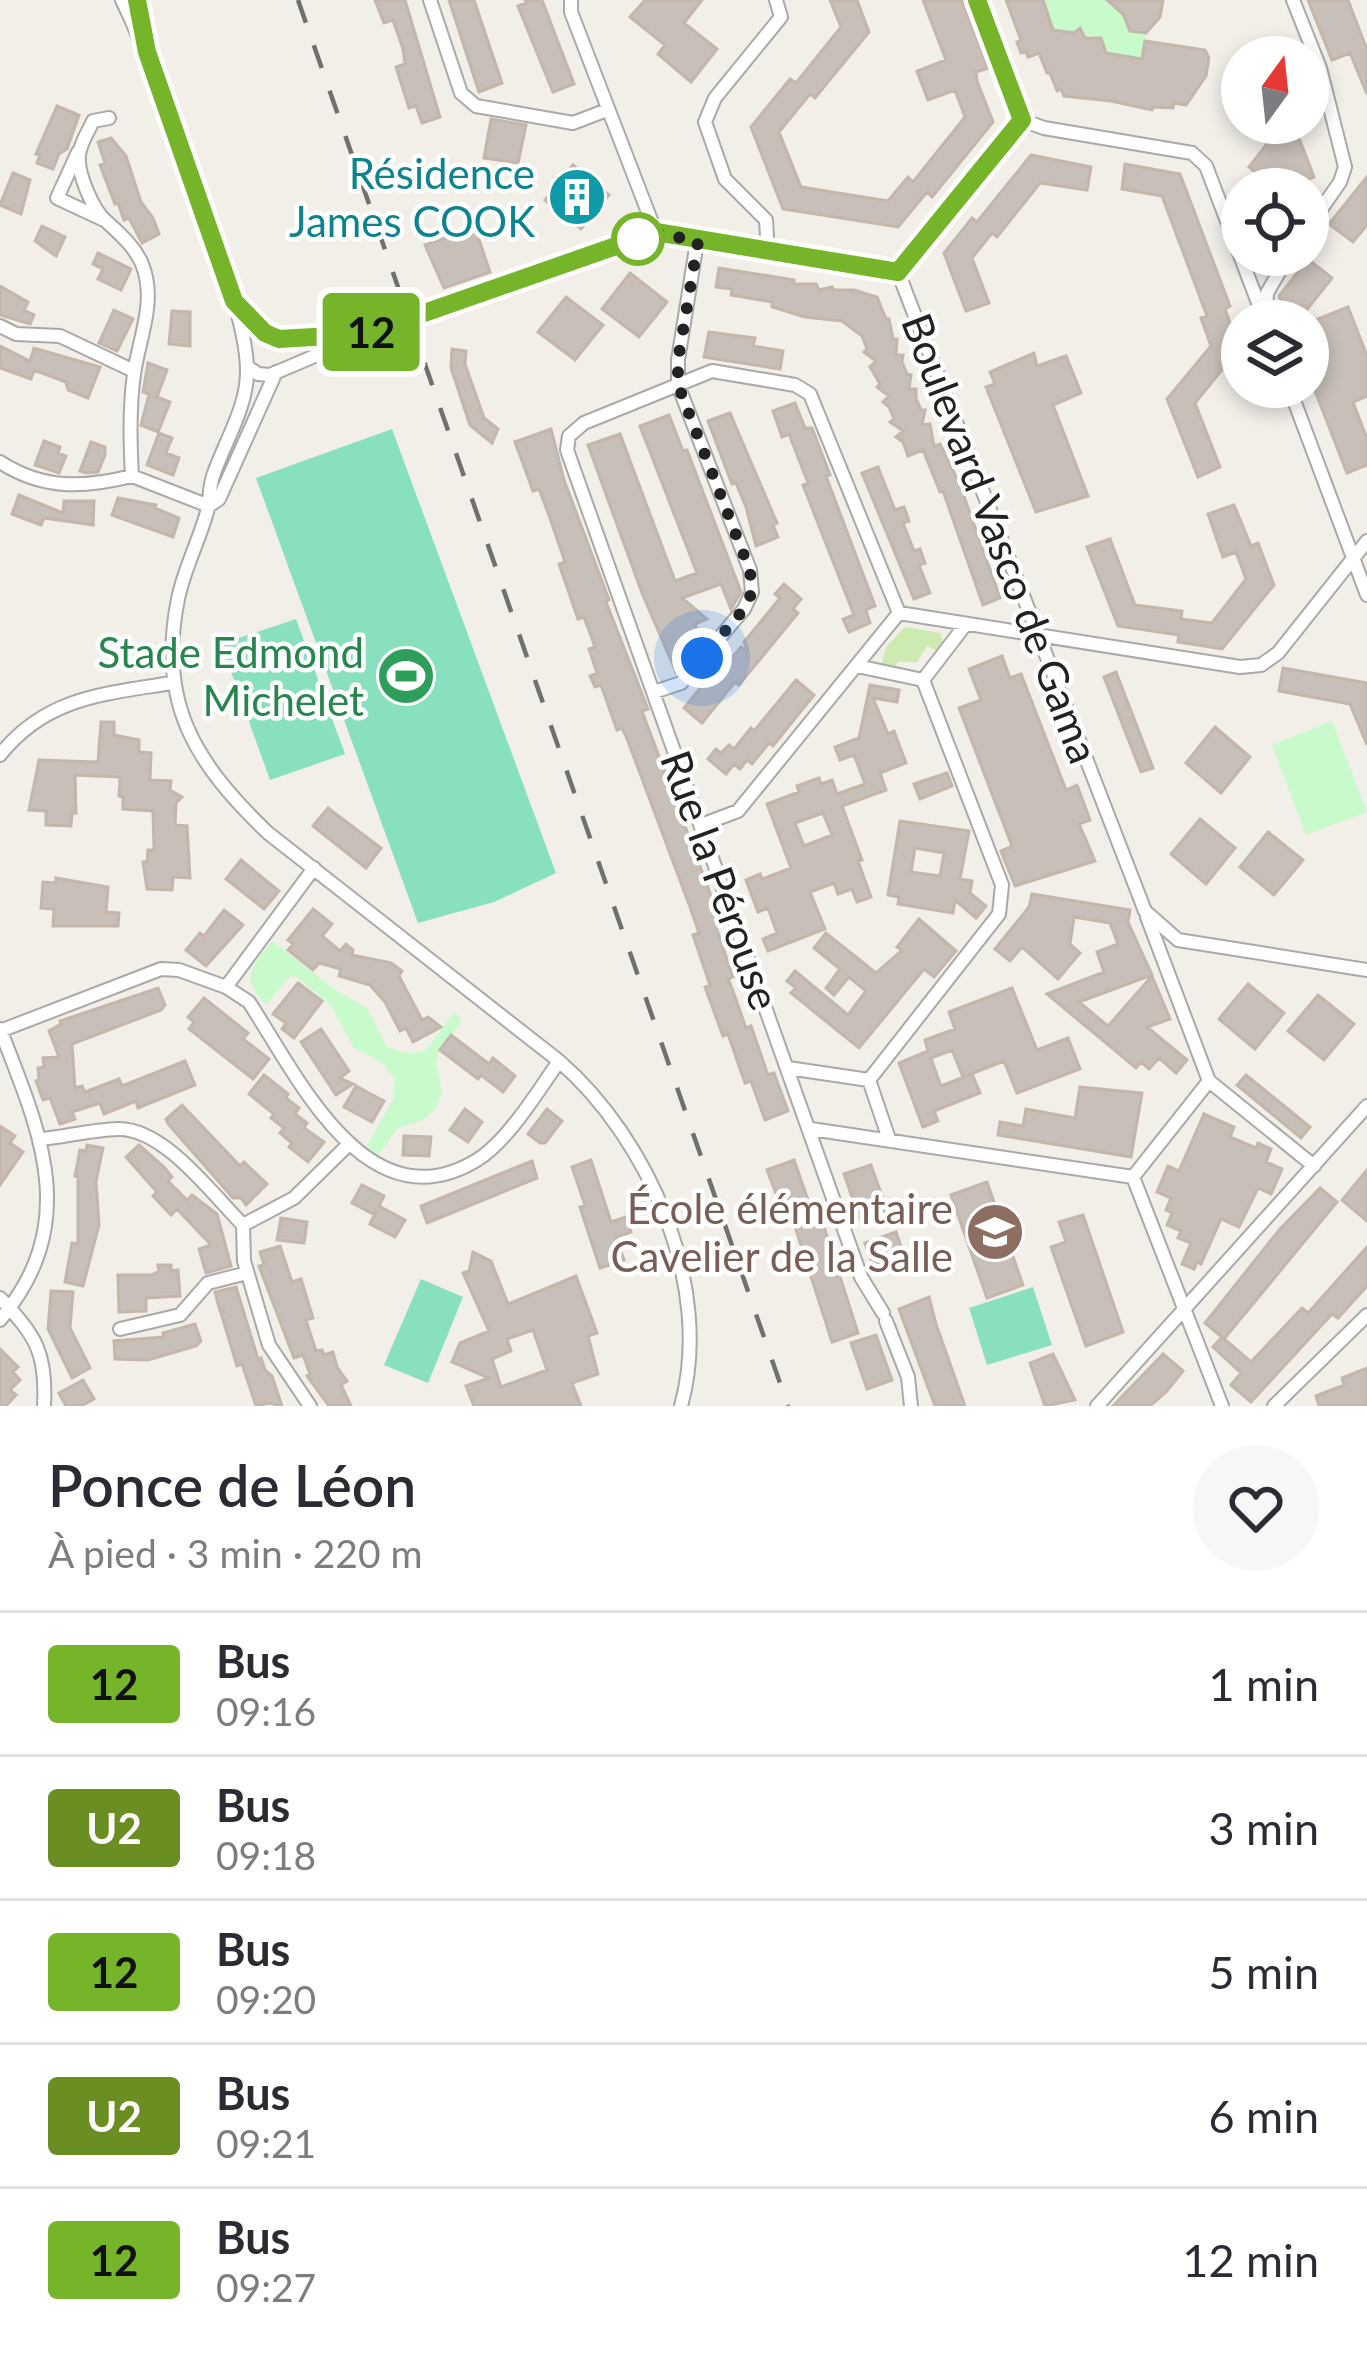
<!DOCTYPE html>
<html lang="fr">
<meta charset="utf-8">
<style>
body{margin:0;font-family:Lato,sans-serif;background:#f7f7f7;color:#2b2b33;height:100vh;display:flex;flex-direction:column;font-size:45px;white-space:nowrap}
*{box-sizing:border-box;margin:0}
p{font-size:39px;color:#7c7c81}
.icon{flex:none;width:66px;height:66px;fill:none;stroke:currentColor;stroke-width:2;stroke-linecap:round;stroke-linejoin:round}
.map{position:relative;height:1406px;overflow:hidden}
.details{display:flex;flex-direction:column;background:#fff;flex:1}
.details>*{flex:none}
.badge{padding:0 24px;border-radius:9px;font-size:42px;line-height:78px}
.needle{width:78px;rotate:15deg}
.fabs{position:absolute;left:1221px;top:36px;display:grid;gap:24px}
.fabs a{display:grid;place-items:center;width:108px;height:108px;border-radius:50%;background:#fff;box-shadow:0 6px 18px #0003;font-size:60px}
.you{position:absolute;width:60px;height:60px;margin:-30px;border:9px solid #fff;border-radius:50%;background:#1a73e8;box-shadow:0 0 0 18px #1a73e833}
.map>.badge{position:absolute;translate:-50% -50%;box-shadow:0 0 0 6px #fff}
.round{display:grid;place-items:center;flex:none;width:126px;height:126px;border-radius:63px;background:#f7f7f7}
.headline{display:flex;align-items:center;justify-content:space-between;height:204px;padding:0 48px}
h1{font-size:57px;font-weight:600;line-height:90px}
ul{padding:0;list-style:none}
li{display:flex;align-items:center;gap:36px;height:144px;padding:0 48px;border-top:3px solid #e1e1e2}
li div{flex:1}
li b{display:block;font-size:45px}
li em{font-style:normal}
li .badge{min-width:132px;font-weight:700;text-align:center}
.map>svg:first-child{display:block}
.grass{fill:#cdebb0}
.park{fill:#c8facc}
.pitch{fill:#88e0be}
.building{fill:#c7bfb8;stroke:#c4b6ab;stroke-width:3;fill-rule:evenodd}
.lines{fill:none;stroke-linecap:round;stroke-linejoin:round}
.street-casing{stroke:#a9a9a9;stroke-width:16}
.street{stroke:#fff;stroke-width:12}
.rail{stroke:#707070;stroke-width:4.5;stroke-dasharray:24 24;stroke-linecap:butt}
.line-casing{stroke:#fff;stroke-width:27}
.line{stroke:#76b529;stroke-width:18}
.walk{stroke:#222;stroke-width:12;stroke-dasharray:0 21.6}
.stop-dot{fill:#fff;stroke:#76b529;stroke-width:6}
.labels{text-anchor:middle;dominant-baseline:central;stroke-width:9;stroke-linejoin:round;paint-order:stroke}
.culture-label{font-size:42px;fill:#0d838f;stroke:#fff;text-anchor:end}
.street-label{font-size:42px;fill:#222;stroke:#fff}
.leisure-label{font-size:42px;fill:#27864d;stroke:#fff;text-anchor:end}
.education-label{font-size:42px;fill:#785e54;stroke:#fff;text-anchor:end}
</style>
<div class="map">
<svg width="1367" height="1406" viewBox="0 0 1367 1406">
<rect width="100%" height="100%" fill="#f2efe9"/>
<path class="grass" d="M905 627 940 633 943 640 938 651 927 646 917 662H898L893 670 881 668 886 647Z"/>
<path class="park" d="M1041 0H1107L1123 14 1130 31 1146 33 1142 61 1124 56 1109 63 1101 38 1076 32 1056 49Z
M1332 721 1367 812 1306 835 1272 745Z
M272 941 338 992 367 1008 386 1046 408 1054 426 1050 454 1012 462 1020 438 1053 436 1063 442 1094 436 1108 423 1120 398 1128 378 1155 367 1146 393 1100 395 1079 383 1063 353 1047 331 1005 296 977 290 976 266 1005C239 976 251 969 272 941Z"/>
<path class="pitch" d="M392 429 556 873 494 902 418 923 256 478Z
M296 619 345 754 270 780 221 644Z
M421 1279 463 1297 428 1383 384 1365Z
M1033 1287 1052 1345 987 1365 969 1308Z"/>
<path class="building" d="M375 0H405L440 117 422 123 416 106 409 108 396 67 405 64 403 49 393 20 384 23Z
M449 0H474L502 83 479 92Z
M525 0H542L574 84 553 92 518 6 526 3Z
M645 0H702L684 23 717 49 691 82 658 54 665 45 630 17Z
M830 0H857L869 32 815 98 810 94 779 132 801 187 888 201 908 177 913 182 965 117 955 90 928 100 917 71 946 60 923 0H962L988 68 976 72 977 81 993 122 932 197 927 192 898 227 783 209 751 127 790 79 796 83 841 27Z
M1006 0H1043L1053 30 1074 33 1080 28 1085 38H1101L1106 53 1142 59 1145 41 1205 50 1209 58 1206 76 1186 105 1174 103 1173 108 1153 107 1152 110 1111 101 1064 96 1061 89 1057 91 1050 73H1047L1039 53 1028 57 1026 52 1021 53 1017 42 1021 40Z
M1107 0H1163L1160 17 1146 33 1130 31 1123 14Z
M1308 0H1348L1367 50V94L1350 53 1332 60Z
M57 106 79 115 67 149 59 154 53 169 37 163 40 155 36 154Z
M491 119 526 125 518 163 484 158Z
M1279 128 1297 133 1314 177 1286 189H1275L1249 167Z
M111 138 126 156 141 202 153 218 159 234 142 243 129 218 124 220 118 203 115 204 100 165 105 163 98 142Z
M1031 155 1091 167 1087 190 1040 183 997 237 992 233 972 258 989 303 966 311 944 253 972 218 977 222Z
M1125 164 1180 174 1230 306 1225 309 1239 349 1195 403 1220 467 1198 477 1167 399 1211 346 1201 318 1207 316 1162 196 1122 189Z
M573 165 609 195 581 229 545 200Z
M13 173 30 180 21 214 0 205Z
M1367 177V225L1353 242 1329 224Z
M42 226 65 237 56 256 35 241Z
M475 228 490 272 444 288 425 245Z
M98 253 131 269 121 290 98 279 103 269 93 264Z
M1308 259 1332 278 1298 321H1288L1279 296Z
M719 268 794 280V284H816L819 290 832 287 834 290H854L877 297 886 319H889L893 339H897L896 355H903L902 362 907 374 911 375 909 389H916V398L921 410H925L922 425 930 424 934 446 940 444 960 485 1000 598 983 605 943 491 940 492 923 450 908 456 903 442 896 437 903 431 890 422 894 419 889 407 883 402 889 396 877 387 880 384 870 367 876 361 864 352 867 349 862 336 842 321 805 317 772 307V302L731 295 732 289 716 287Z
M630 273 667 302 639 337 602 309Z
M0 286 28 302 24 310 34 315 30 324 0 315Z
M566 297 603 325 575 360 538 332Z
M1348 307 1367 356V396L1353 402 1367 439V465L1347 473 1308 373V323Z
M114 310 133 319 117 351 99 343Z
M172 311 190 312V346L169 344Z
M709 332 755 338 753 346 783 351 780 369 704 357Z
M0 346 30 361 34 348 100 367 88 398 68 390 66 382 34 370 31 379 0 368Z
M452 349 466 351 465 364 484 418 498 429 492 443 470 425 451 368Z
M1034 353 1037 366 1066 356 1081 393 1053 405 1088 496 1036 512 986 387 995 384 990 372Z
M148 363 167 370 157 397 170 402 158 432 141 425 149 394 143 392Z
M795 403 805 428H812L830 475 826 476 875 606 866 610 870 623 849 632 843 619 854 615 803 485 808 483 789 434 782 437 773 411Z
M730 413 777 523 773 525 778 537 756 546 746 507 736 483 732 484 708 421Z
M669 415 683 451 687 450 741 592 731 609 721 584 682 598 707 619 695 624 698 633 688 637 691 644 684 652 687 660 676 672 642 593 588 445 620 434 675 581 697 573 640 426Z
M551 429 564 480 609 600 606 602 648 709 642 711 722 925 716 927 733 977 728 979 733 991 746 1028 751 1026 768 1075 774 1073 788 1111 765 1120 751 1081 745 1083 728 1034 723 1036 705 987 710 985 693 935 699 933 690 907 626 736 622 728 617 730 601 685 595 687 590 676 597 673 589 649 595 647 584 617 578 619 559 564 565 562 550 518 539 489 533 491 515 442Z
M159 433 172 438 166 453 179 458 173 475 147 465Z
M44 441 60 447 58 453 66 456 59 473 35 465Z
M91 442 105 447V455L98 472 87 473 80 471Z
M878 467 895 510 904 507 909 521 903 523 914 551 920 549 925 563 919 565 930 593 914 599 862 473Z
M19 495 63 513 64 501H94L93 525 44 518 41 525 12 514Z
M118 498 156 505 155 508 179 518 173 537 112 515Z
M1234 505 1251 546 1258 543 1274 585 1222 649 1178 642 1179 635 1118 626 1087 547 1110 539 1135 605 1182 611 1181 619 1212 623 1246 579 1236 552 1223 557 1208 514Z
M784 584 801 599 793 609 798 613 739 685 735 682 702 723 684 708 717 667 721 670 741 647 748 653 744 642 780 598 775 594Z
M1002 656 1010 678 1021 674 1066 790 1077 785 1090 820 1079 824 1095 861 1015 886 1001 851 1012 846 959 708 981 700 969 669Z
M1283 668 1367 683V745L1350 704 1279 691Z
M1116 672 1153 768 1141 772 1104 677Z
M796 680 814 695 773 746 769 743 752 764 747 760 740 769 734 764 726 774 708 759 716 749 721 753 729 745 734 749 751 728 754 731Z
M870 685 899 690 897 702 873 698 888 734 894 731 906 763 880 773 886 790 842 806 862 860 858 861 871 897 857 902 852 889 838 894 834 883 810 892 825 929 768 951 763 939 777 933 768 908 758 912 746 880 760 874 762 879 791 868 767 804 799 792 797 786 819 778 821 784 832 780 837 794 865 784 854 755 840 760 835 747 859 738ZM823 813 832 835 804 846 795 823Z
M101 722H114V735L139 740V752L151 753 150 780 171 781 170 790 182 797 176 803 175 825 187 826 190 878 173 877 172 890 147 889 143 862H147L148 850H154L153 811 123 809V797L119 796 120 777 75 775 76 813H72L71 826 46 825V811L29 810 39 760 98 762Z
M1215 727 1250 757 1221 793 1186 763Z
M947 773 952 786 920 799 914 784Z
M328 808 381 848 366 868 313 826Z
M1200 819 1235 848 1206 884 1171 854Z
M900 821 969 831 960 879 972 881 970 893 986 906 976 918 955 900 953 913 898 904 899 897 888 895ZM915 848 944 853 940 876 911 872Z
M1268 832 1303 860 1274 895 1240 867Z
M241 860 279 891 264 909 226 879Z
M56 878 108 887 106 912 119 913 118 926H53L54 909 41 908 43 882 56 883Z
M1032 894 1130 910 1128 922 1152 975 1079 1002 1108 1026 1152 976 1170 1019 1147 1027 1187 1060 1176 1073 1159 1058 1149 1069 1141 1062 1136 1068 1047 994 1104 972 1097 952 1118 944 1110 923 1074 917 1070 944 1080 953 1058 979 1022 947 1010 961 995 949 1029 907Z
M313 909 332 924 322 936 340 951 346 944 353 950 352 955 391 963 402 971 399 976 422 1020 428 1017 441 1027 413 1042 406 1028 400 1031 385 1002 370 985 339 976 341 969 319 963 313 970 288 950 293 944 288 940Z
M224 910 243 925 206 966 186 950 200 933 204 936Z
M919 919 956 951 934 977 924 969 859 1048 791 993 796 988 787 981 795 971 848 1015 866 991 849 977 834 995 826 988 840 969 814 948 826 933 876 973 902 950 897 947Z
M298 983 322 1001 294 1038 282 1029 286 1023 273 1014Z
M1248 984 1284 1013 1255 1049 1219 1019Z
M158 988 165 1005 161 1010 72 1044 75 1088 82 1086 85 1092 119 1079 122 1086 185 1061 195 1085 138 1108 136 1101 104 1114 100 1103 72 1112 75 1119 60 1124 50 1098 43 1100 36 1081 39 1080 38 1068 44 1067 43 1058 59 1057 49 1031 61 1024 60 1021Z
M1012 988 1037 1050 1068 1038 1080 1069 1017 1093 1004 1061 963 1077 952 1050 931 1058 940 1084 941 1086 972 1074 980 1093 934 1111 938 1121 923 1127 899 1063 928 1051 925 1040 955 1029 949 1012Z
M1318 995 1354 1024 1324 1060 1288 1031Z
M204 998 248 1033 243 1039 269 1059 253 1079 189 1029 194 1022 188 1017Z
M321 1029 349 1071 340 1078 353 1084 336 1095 301 1042Z
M451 1035 489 1064 493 1058 515 1076 503 1092 481 1075 478 1079 440 1050Z
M264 1075 288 1094 286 1098 299 1108 295 1114 307 1123 304 1128 324 1142 308 1162 289 1147 292 1143 280 1133 284 1128 271 1118 274 1114 249 1094Z
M1246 1075 1310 1127 1301 1138 1237 1085Z
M356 1086 384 1101 372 1122 344 1107Z
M1080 1087 1142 1093 1131 1157 998 1135 1000 1122 1023 1126 1026 1109 1075 1118Z
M182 1105 240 1166 244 1162 267 1184 246 1205 241 1198H233L169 1125 166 1119Z
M465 1109 482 1122 468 1142 450 1130Z
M547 1109 562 1121 545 1143H540L528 1134Z
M1204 1114 1234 1127 1230 1137 1256 1148 1258 1143 1271 1149 1266 1162 1282 1169 1271 1194 1258 1188 1239 1227 1221 1219 1201 1264 1197 1262 1194 1269 1182 1264 1191 1243 1178 1238 1181 1231 1167 1225 1172 1213 1166 1210 1171 1198 1157 1192 1168 1166 1179 1171Z
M0 1126 15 1136 10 1143 23 1152 0 1185Z
M404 1136 431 1137 429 1156 403 1155Z
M87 1145 103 1148 96 1181 99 1225 83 1286 65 1282 72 1243 78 1244V1177L75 1176 80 1150 86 1151Z
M139 1145 164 1167 172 1177 168 1181 187 1200 192 1195 217 1214 231 1266 206 1273 199 1249 211 1245 177 1209 171 1215 153 1196 157 1192 126 1157Z
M591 1160 611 1222 626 1217 631 1232 616 1237 624 1260 600 1268 580 1207 585 1205 572 1167Z
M794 1160 813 1214 819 1211 858 1333 832 1342 791 1214 785 1217 767 1170Z
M532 1161 537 1178 427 1223 421 1206Z
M871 1165 887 1210 860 1220 844 1174Z
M1367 1170V1221L1342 1200Z
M987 1182 1023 1285 987 1298 951 1195Z
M362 1185 384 1196 379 1206 405 1220 395 1237 370 1224 377 1209 375 1215 352 1203Z
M1320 1188 1337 1202 1224 1339 1205 1323 1280 1229Z
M1083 1215 1123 1332 1086 1346 1051 1247 1066 1242 1059 1222Z
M281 1218 307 1222 304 1243 277 1240Z
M896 1232 905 1258 874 1269 865 1243Z
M280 1246 292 1282 301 1279 313 1318 306 1320 316 1351 322 1350 324 1355 333 1352 337 1367 347 1381 341 1385 351 1406H329L307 1376 310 1374 303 1355 294 1358 259 1266 264 1265 260 1252Z
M1367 1247V1286L1338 1318 1332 1314 1251 1402 1231 1385 1241 1373 1213 1347 1222 1337 1251 1362 1302 1308 1308 1313Z
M473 1252 491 1261 508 1304 576 1276 597 1333 588 1336 598 1374 572 1383 581 1406H474L466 1386 489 1378 452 1362 460 1343 489 1331 463 1273 469 1271ZM533 1330 547 1370 501 1387 492 1359 511 1351 507 1339Z
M158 1265H171V1271L178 1270 180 1296 146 1298V1311L119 1312 118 1275H152L159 1271Z
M236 1287 258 1359 261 1358 265 1370 272 1376 282 1406 269 1403 256 1406 242 1364 237 1366 221 1313 226 1311H220L215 1292Z
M51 1291 73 1292 70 1328 90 1368 72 1378 48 1329Z
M929 1297 936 1324 965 1406H935L899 1309Z
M195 1324 201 1341 196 1346 148 1360 115 1359 114 1341 164 1337 163 1333Z
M876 1335 892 1380 867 1389 851 1343Z
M0 1349 18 1367 13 1372 20 1380 10 1390 16 1395 6 1406H0Z
M1053 1354 1075 1400 1045 1406 1030 1363Z
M1163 1354 1183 1371 1167 1391 1150 1406H1113Z
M1367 1368V1406H1319L1316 1396 1344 1385 1342 1378Z
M83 1380 94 1399 81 1406H66L59 1393Z"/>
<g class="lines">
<defs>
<path id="street" d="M122 0C155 69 178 142 204 214 220 260 247 325 247 372 247 408 224 443 213 476 209 488 210 500 207 512 199 541 184 569 178 599 157 703 195 763 268 833L559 1061C649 1139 714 1287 681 1406
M137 0 141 27
M430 0 461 93 476 106 573 123 607 110
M571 0V12L656 233
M977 0 1022 120
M1293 0 1320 68 1345 167 1340 182 1308 228
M109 118 93 121C88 132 80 144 79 155 77 173 93 211 107 222 120 234 135 247 142 264 157 301 139 338 134 374 129 408 130 442 132 476L209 506
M1022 120 1044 128 1192 153 1206 166 1265 321
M78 152 57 198 102 219
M656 233 898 272
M768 253 766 220 725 179 705 122 715 98 781 17 776 0
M898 272 1145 911 1178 940 1367 970
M898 272 1022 120
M235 301C275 353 297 335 355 335
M1266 314 1267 293 1289 255
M0 326 16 334 60 336 134 371
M248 367 258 374 270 375 364 335 656 233
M1289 387 1367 595
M0 462C43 490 84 488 132 476
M209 506 219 499 276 372
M857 666 923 680
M654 692 681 683 744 609 752 592 750 570 678 385V360L697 242
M0 755C46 697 104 694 172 683
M701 825 738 811 899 613 1240 667 1261 665 1278 653 1367 541
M1147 917 1209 1081 1314 1166
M226 987 249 1002C298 1077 367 1227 477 1160 507 1142 539 1090 559 1061
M0 1029C40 1132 82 1222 0 1320
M0 1031 161 969 179 970 226 987 314 868
M788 1068 869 1080
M811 1129 1133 1177 1222 1406
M42 1139C67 1136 93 1130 118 1129 164 1128 212 1194 243 1225L294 1198 348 1145
M889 1139 869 1080 999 914 1002 885 923 680 966 624
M1133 1177 1209 1081
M243 1225 244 1261 269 1345 310 1406
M0 1298C36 1336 47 1353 44 1406
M883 1313 861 1277 567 450 569 436 584 423 712 371 795 385 810 394 899 613
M886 1321 908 1377 911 1406
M120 1329 180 1315 208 1283 247 1273
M1097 1406 1367 1106
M1274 1406 1367 1315"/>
</defs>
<use href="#street" class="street-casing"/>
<use href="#street" class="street"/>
<path class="rail" d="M298 0 788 1406"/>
</g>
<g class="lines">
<defs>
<path id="line" d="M137 0 147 52 234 301 265 333 279 339 364 334 656 232 898 272 1022 120 977 0"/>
</defs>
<use href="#line" class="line-casing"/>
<use href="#line" class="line"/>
<path class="walk" d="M638 239 656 232 698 242 678 360V385L750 571 752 592 744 609 702 658"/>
</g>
<defs>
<symbol id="building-disc" viewBox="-11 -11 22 22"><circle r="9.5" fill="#0f9aa8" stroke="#fff"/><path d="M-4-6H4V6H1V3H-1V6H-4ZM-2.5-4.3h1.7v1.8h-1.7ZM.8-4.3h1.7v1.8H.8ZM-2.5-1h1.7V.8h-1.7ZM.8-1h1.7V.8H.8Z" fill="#fff"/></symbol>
<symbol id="stadium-disc" viewBox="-11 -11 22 22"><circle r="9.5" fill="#2e9e5b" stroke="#fff"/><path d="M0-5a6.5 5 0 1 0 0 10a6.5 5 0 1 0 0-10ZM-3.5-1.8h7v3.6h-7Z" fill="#fff"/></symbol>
<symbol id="school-disc" viewBox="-11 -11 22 22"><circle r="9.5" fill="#8d6e63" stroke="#fff"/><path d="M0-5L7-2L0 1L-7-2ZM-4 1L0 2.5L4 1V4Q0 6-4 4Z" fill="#fff"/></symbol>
</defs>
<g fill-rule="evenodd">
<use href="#building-disc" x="544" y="164" width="66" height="66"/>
<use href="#stadium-disc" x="373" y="643" width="66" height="66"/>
<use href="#school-disc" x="962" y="1199" width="66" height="66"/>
</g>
<circle class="stop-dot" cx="638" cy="239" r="24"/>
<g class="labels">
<g class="culture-label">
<text x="535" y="173">Résidence<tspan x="535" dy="48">James COOK</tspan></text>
</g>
<g class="street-label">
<text transform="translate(1001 538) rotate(69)">Boulevard Vasco de Gama</text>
<text transform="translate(721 880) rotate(70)">Rue la Pérouse</text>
</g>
<g class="leisure-label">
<text x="364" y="652">Stade Edmond<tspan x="364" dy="48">Michelet</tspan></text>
</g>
<g class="education-label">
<text x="953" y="1208">École élémentaire<tspan x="953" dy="48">Cavelier de la Salle</tspan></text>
</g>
</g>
</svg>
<div class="fabs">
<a><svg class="needle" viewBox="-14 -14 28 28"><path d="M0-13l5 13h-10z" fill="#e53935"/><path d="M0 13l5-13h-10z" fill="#7c7c81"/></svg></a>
<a><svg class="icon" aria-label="locate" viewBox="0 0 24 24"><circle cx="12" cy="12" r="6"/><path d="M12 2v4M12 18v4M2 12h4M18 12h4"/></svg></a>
<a><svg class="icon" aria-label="layers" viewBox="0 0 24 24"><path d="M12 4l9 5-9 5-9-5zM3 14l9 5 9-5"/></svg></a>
</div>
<div class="you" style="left:702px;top:658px"></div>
<b class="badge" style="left:371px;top:332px;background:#76b529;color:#111">12</b>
</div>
<section class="details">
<div class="headline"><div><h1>Ponce de Léon</h1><p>À pied · 3 min · 220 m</p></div><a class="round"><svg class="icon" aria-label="heart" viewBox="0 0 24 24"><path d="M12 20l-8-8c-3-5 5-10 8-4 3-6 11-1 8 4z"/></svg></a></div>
<ul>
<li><span class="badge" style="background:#76b529;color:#111">12</span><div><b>Bus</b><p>09:16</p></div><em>1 min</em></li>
<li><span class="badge" style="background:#6b8e23;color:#fff">U2</span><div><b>Bus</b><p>09:18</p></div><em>3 min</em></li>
<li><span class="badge" style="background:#76b529;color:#111">12</span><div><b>Bus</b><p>09:20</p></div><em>5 min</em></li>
<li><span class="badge" style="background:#6b8e23;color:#fff">U2</span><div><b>Bus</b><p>09:21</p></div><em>6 min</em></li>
<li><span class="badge" style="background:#76b529;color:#111">12</span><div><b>Bus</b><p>09:27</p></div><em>12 min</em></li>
</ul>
</section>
